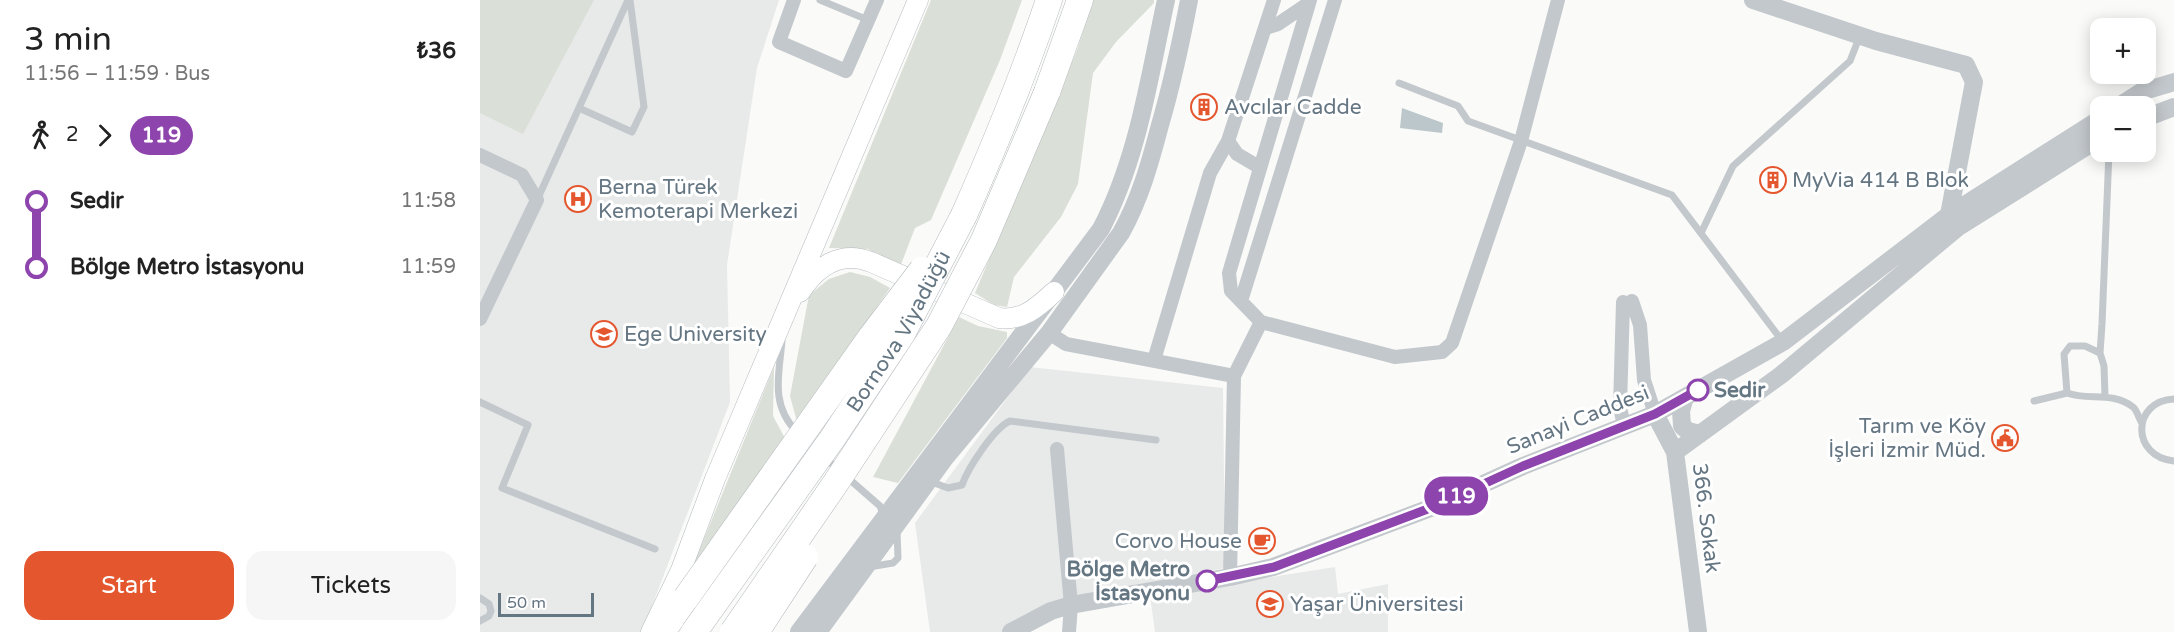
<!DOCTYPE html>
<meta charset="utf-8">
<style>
body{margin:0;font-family:"Varela Round",sans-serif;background:#f6f6f6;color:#222;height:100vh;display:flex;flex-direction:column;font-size:22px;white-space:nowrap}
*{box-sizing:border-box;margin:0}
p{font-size:20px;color:#767676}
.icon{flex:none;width:33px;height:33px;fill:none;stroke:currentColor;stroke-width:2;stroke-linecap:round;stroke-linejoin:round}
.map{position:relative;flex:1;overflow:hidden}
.drawer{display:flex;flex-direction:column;background:#fff;width:480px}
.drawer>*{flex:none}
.badge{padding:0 12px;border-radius:20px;font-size:21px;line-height:39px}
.fabs{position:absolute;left:1610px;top:18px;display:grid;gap:12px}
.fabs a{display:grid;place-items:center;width:66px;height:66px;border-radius:12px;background:#fff;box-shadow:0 3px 15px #0003;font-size:30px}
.scale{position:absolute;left:18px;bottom:15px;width:96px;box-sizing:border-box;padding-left:6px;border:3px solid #657683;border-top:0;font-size:16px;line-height:21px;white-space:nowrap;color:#657683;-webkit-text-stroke:4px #fff;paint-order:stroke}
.map>.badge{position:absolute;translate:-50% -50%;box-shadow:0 0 0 3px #fff}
.legs{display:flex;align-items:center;gap:9px;height:66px;padding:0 24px;font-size:20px}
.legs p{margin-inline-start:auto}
.overview{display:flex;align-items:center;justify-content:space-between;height:102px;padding:0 24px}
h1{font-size:33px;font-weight:600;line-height:45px}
.action{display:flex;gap:12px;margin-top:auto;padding:12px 24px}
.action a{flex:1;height:69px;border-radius:18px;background:#e4572e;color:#fff;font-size:24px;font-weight:600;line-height:69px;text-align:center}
.action a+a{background:#f6f6f6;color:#222}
ul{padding:0 24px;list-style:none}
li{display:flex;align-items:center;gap:21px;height:66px;font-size:22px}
li i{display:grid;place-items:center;width:9px;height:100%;margin:0 8px;background:currentColor}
li i::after{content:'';width:15px;height:15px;margin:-8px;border:4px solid;border-radius:50%;background:#fff}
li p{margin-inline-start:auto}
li:first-child i{background:linear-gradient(#0000 50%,currentColor 0)}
li:last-child i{background:linear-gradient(currentColor 50%,#0000 0)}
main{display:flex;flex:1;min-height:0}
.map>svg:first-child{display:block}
.built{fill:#e8e9e9}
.green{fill:#dadfd7}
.water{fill:#bbc7cb}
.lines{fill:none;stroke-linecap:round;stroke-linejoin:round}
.secondary-casing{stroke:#b3babf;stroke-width:21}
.motorway-casing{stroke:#b4b9bd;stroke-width:27}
.service{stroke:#c3c8cc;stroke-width:7}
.minor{stroke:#c3c8cc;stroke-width:14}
.tertiary{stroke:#c3c8cc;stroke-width:18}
.secondary{stroke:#fff;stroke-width:20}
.motorway{stroke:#fff;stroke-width:26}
.motorway-bridge-casing{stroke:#b4b9bd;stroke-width:27;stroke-linecap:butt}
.motorway-bridge{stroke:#fff;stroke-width:26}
.line-1-casing{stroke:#fff;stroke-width:14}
.line-1{stroke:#8e44ad;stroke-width:9}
.stop-1-dot{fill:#fff;stroke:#8e44ad;stroke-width:3}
.labels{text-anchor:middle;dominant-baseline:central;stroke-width:6;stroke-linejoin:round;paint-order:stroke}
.poi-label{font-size:21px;fill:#657683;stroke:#fff;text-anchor:start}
.street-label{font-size:21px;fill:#657683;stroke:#fff}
.stop-label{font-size:21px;font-weight:bold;fill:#657683;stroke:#fff;text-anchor:start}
</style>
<main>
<section class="drawer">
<div class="overview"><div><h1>3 min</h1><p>11:56 – 11:59 · Bus</p></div><b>₺36</b></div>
<div class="legs"><svg class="icon" aria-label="walk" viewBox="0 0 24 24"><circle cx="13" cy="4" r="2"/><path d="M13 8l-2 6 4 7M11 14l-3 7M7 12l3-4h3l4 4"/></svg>2<svg class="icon" aria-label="forward" viewBox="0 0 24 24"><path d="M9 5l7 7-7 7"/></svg><b class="badge" style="background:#8e44ad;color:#fff">119</b></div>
<ul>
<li><i style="color:#8e44ad"></i><b>Sedir</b><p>11:58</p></li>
<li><i style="color:#8e44ad"></i><b>Bölge Metro İstasyonu</b><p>11:59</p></li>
</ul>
<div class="action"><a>Start</a><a>Tickets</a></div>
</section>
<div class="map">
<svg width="1694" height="632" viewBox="0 0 1694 632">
<rect width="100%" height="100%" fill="#fafaf8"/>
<path class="built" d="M0 0H299L277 68 247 265 250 402 162 632H0Z
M550 367 743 388 745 568 597 596 523 632H450L435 523Z
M855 567 858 594 908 584V632H675L670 596Z"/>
<path class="green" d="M0 0H114L43 134 0 113Z
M451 0H542L520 60 451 220 435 228 420 267 388 249 349 248Z
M613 0H674V3L636 42 613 73 598 184 581 217 534 277 527 307 514 305 495 293 597 50Z
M370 272 390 277 410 288 317 422 310 396 329 295 349 279Z
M479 317 498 326 527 332V338L418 483 393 477Z
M294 367 293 416 307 442 204 588Z"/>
<path class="water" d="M922 108 963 123 962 133 920 128Z"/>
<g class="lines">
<defs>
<path id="secondary" d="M320 292C337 266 361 250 391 262L519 318C542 321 557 308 574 292
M171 632 201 570 235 479 438 0"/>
<path id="motorway" d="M567 92 600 0
M484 215C515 145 544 74 569 0
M182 632 206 598"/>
</defs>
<use href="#secondary" class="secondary-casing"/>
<use href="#motorway" class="motorway-casing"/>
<path class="service" d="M340 0 388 20
M919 83 978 106 988 121 1192 195 1303 342
M99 108 152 132 164 107 150 0
M57 200 148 0
M1221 233 1253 166 1370 61 1379 38
M302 341C299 375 290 405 317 432
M1620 353 1622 324 1629 152
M1625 396 1624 366 1620 353 1605 346H1590L1584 354 1587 393C1608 401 1633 391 1653 407 1657 410 1659 419 1662 423
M1694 399C1651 401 1651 457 1694 461
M1554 401 1587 393
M0 402 48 425 22 488 175 549
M345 458 400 506 403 514
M449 481 468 488 482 485C488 468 514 428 530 421L676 440
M389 567 413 563 418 558 417 532
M0 598 9 604 11 611 9 616 0 621"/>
<path class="minor" d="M314 0 299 42 366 71 397 0
M830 0 749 273 751 291 781 322 915 357 962 352 972 343 1041 141 1078 0
M786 28 798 24 829 3
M748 141 757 154 779 167
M0 155 42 175 57 200 0 319
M761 301 855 0
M1152 301 1160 325 1164 380 1175 414
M1143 302 1140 407 1144 426
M569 333 586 344 754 376
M674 360 730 173 748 141 794 0
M577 449 591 605 589 632
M750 577 754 376 781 322"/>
<path class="tertiary" d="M1273 0 1396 41 1486 65 1494 82 1469 215 1473 221
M1639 106 1661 92 1694 82
M1665 118 1694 107
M1205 397 1201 411 1202 426 1208 431 1220 434
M1175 414 1195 452 1218 632
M1195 452 1301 375 1477 228 1620 138
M319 632 621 229C658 158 669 78 686 0
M338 632 465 458 569 333 641 233C660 199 670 163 680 125 692 84 701 42 709 0
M531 632 571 611 591 605 750 577 793 567 953 507 1043 466 1175 414 1303 342 1469 215 1620 119"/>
<use href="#secondary" class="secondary"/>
<use href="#motorway" class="motorway"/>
<defs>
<g id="motorway-bridge">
<path d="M206 598 391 337 442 270"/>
<path id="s1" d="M214 632 352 439 422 334 484 215"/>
<path d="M253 632 355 484 459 326 504 240 567 92"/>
<path d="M276 632 325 557"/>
</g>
</defs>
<use href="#motorway-bridge" class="motorway-bridge-casing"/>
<use href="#motorway-bridge" class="motorway-bridge"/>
</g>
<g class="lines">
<defs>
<path id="line-1" d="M727 581 794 567 953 507 1043 466 1175 414 1218 390"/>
</defs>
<use href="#line-1" class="line-1-casing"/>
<use href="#line-1" class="line-1"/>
</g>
<defs>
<symbol id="building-ring" viewBox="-11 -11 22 22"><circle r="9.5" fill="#fff" stroke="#e4572e" stroke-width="1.5"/><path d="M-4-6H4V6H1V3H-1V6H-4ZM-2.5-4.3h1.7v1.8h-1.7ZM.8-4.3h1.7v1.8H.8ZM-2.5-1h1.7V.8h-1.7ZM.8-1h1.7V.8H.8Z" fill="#e4572e"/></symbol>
<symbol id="hospital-ring" viewBox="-11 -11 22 22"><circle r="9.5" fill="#fff" stroke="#e4572e" stroke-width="1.5"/><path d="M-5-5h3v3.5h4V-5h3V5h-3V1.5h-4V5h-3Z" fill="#e4572e"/></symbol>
<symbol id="university-ring" viewBox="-11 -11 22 22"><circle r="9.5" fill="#fff" stroke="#e4572e" stroke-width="1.5"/><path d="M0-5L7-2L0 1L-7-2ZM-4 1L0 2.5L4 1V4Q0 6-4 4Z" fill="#e4572e"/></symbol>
<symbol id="civic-ring" viewBox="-11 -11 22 22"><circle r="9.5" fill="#fff" stroke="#e4572e" stroke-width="1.5"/><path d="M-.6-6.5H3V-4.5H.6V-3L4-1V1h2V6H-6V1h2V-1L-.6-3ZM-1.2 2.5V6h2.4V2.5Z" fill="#e4572e"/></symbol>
<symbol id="cafe-ring" viewBox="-11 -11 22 22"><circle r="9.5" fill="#fff" stroke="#e4572e" stroke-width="1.5"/><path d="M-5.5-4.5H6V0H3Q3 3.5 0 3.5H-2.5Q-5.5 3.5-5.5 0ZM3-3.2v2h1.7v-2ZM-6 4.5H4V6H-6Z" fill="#e4572e"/></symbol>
</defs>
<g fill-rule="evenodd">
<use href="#building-ring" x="709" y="92" width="30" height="30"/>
<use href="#building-ring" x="1278" y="165" width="30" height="30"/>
<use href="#hospital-ring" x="83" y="184" width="30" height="30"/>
<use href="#university-ring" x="109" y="319" width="30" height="30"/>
<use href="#civic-ring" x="1510" y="423" width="30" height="30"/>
<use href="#cafe-ring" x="767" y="526" width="30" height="30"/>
<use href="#university-ring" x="775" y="589" width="30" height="30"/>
</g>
<g class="stop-1-dot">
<circle cx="1218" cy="390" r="10"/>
<circle cx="727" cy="581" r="10"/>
</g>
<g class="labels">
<g class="poi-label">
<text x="744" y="107">Avcılar Cadde</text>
<text x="1312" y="180">MyVia 414 B Blok</text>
<text x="118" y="187">Berna Türek<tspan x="118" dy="24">Kemoterapi Merkezi</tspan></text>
<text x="144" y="334">Ege University</text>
<text x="1506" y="426" text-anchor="end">Tarım ve Köy<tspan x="1506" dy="24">İşleri İzmir Müd.</tspan></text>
<text x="762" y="541" text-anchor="end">Corvo House</text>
<text x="810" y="604">Yaşar Üniversitesi</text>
</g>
<g class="street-label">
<text stroke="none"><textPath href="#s1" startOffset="364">Bornova Viyadüğü</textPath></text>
<text transform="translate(1098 420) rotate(-22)">Sanayi Caddesi</text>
<text transform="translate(1226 518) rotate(83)">366. Sokak</text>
</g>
<g class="stop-label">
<text x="1234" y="390">Sedir</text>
<text x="710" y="569" text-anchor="end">Bölge Metro<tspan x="710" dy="24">İstasyonu</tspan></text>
</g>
</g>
</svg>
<div class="fabs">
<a>+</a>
<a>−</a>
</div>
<div class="scale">50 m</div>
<b class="badge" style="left:976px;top:496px;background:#8e44ad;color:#fff">119</b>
</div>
</main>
